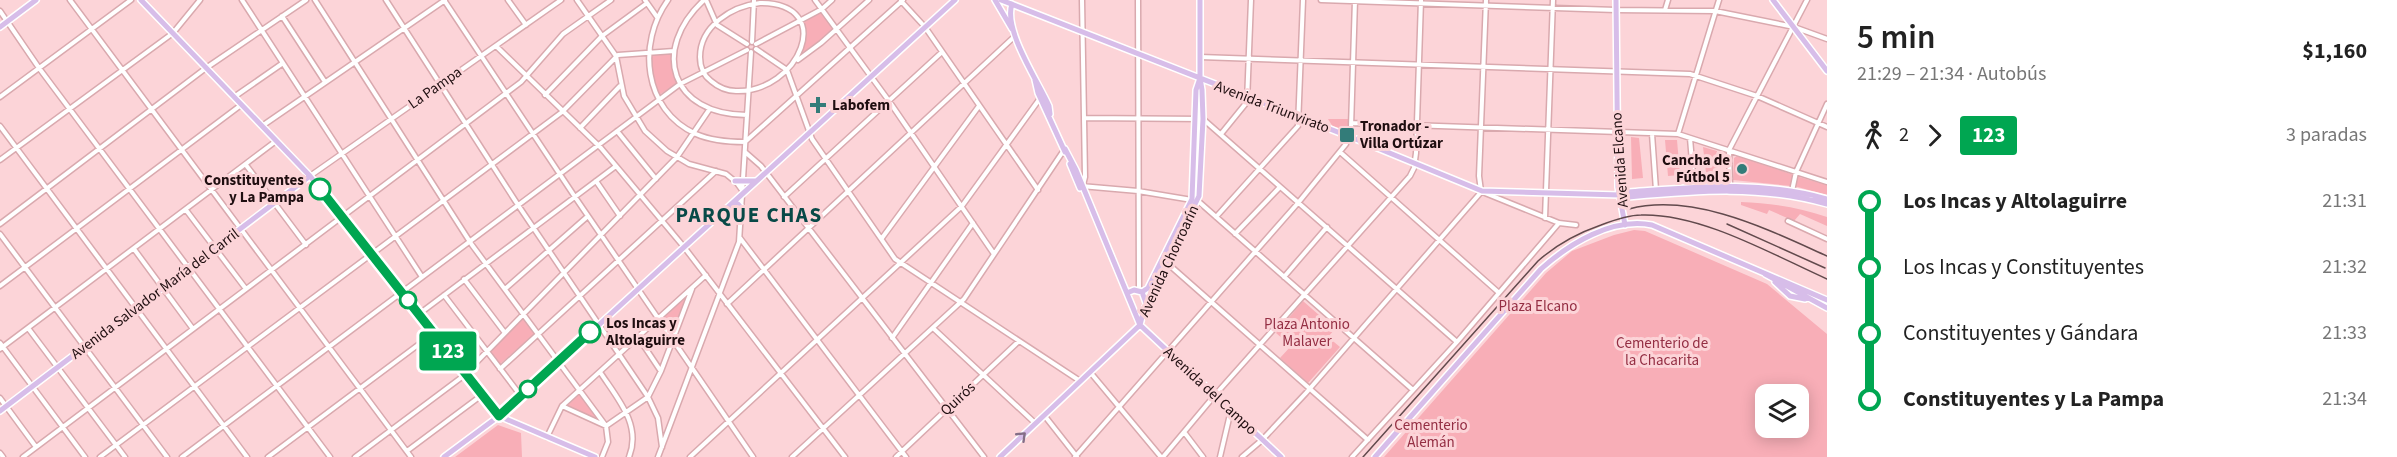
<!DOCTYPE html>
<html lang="es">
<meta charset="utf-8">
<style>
body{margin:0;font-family:"Source Sans 3",sans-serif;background:#f6f6f6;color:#222;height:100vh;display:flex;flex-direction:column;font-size:22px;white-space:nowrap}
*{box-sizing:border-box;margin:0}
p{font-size:20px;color:#767676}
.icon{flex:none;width:33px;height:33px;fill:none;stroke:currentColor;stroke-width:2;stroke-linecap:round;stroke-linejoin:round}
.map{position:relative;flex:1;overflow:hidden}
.details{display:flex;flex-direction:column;background:#fff;width:570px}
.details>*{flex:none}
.badge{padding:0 12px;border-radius:4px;font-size:21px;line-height:39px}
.fabs{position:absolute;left:1755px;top:384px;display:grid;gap:12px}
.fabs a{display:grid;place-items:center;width:54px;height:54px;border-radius:12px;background:#fff;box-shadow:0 3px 15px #0003;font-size:30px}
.map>.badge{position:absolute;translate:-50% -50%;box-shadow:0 0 0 3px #fff}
.legs{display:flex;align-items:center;gap:9px;height:66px;padding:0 30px;font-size:20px}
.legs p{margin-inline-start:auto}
.overview{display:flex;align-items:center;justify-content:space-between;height:102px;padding:0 30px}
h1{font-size:33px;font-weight:600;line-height:45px}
ul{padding:0 30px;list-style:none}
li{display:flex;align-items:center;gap:21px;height:66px;font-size:22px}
li i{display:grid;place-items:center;width:9px;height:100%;margin:0 8px;background:currentColor}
li i::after{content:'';width:15px;height:15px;margin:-8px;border:4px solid;border-radius:50%;background:#fff}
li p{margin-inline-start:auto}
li:first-child i{background:linear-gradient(#0000 50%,currentColor 0)}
li:last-child i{background:linear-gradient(currentColor 50%,#0000 0)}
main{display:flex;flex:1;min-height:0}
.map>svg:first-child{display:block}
.green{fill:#f8aeb7;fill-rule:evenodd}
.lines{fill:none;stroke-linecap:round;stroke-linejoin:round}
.minor-casing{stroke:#d9a9ae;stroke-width:7}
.major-casing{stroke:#fff;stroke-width:8}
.minor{stroke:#fff;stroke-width:4}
.major{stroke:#d7bde9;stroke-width:5}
.rail{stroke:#624a4d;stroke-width:1.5}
.oneway{stroke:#846e87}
.line-1-casing{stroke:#fff;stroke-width:14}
.line-1{stroke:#00a651;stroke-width:9}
.poi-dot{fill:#337c79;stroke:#fcd4d8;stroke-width:2}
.stop-1-dot{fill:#fff;stroke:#00a651;stroke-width:3}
.labels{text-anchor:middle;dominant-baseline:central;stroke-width:6;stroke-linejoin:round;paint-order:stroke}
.street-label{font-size:15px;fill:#1f0e10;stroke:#fcd4d8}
.poi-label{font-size:15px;font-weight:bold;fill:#1f0e10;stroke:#fcd4d8;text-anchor:start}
.stop-label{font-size:15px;font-weight:bold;fill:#1f0e10;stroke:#fcd4d8;text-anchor:end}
.park-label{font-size:15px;fill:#942e43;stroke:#fcd4d8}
.district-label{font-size:21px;font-weight:bold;letter-spacing:1.5px;fill:#084947;stroke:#fcd4d8}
</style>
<main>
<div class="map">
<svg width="1827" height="457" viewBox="0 0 1827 457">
<rect width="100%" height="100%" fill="#fcd4d8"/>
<path class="green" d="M820 12 833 27V32L801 55 805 38 803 22Z
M650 54H671L673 72 678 83 659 95 652 75Z
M1328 119H1349L1348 130 1333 127Z
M1631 137 1639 138 1643 178 1632 179Z
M1665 140H1677L1680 175 1668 176Z
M1703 147 1717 151V173H1706Z
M1737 156 1794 175 1791 186 1733 180 1734 158Z
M1796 176 1827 185V195L1794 186Z
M1741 202C1770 203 1799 207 1827 217V226L1800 214 1794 221 1769 210 1767 214 1741 205Z
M1634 230 1645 231 1767 284 1827 334V457H1384L1546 273 1572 251 1614 235ZM1766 394H1798V428H1766Z
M684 298 685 300 672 333 663 318Z
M1303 301 1335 329 1328 337 1340 347 1308 383 1280 358 1291 346 1276 333Z
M523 318 536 333 500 364 491 352V349Z
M580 393 603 424 564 407Z
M498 425 521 433 522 457H455Z"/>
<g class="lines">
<defs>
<path id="minor" d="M70 0 411 457
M242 0 422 277
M315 0 472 245 606 426 608 442 602 457
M386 0 518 205 648 397 658 418 662 447
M444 0 575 197 753 457
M508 0 526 25
M577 0 616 56 624 96 645 131 667 151 689 164 726 174 737 183 742 190
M645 0 657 17
M668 0C637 43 643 110 696 134 712 141 728 142 745 142L903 0
M704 0C650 50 671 115 747 115
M706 0 717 25 747 44
M815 0 889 101 994 254
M1082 0 1085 177 1083 185
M1138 0 1139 291
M1321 0 1616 10 1715 11 1794 27 1827 39
M901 1 925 27 1038 190
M760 3C838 3 799 93 736 91 727 91 718 87 711 81 703 75 700 66 700 57 700 26 732 6 760 3Z
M1665 10 1668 0
M0 11 39 68 330 457
M282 16 325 82
M752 42 754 0
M756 44 822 9 832 0
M496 46 601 148 684 247 845 457
M756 49 787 70 812 139 895 259 1080 381
M1200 57 1690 74 1757 96 1827 127
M798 60 821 43 869 0
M545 95 602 36 647 3
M0 97 131 0
M234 97 283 63
M1084 118 1203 119 1457 342
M1351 123 1678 134 1827 182
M0 126 247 457
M262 126 445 0
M580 128 620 86
M617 131 656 179
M1221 134 1247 102 1251 0
M1652 134 1656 190
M1678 134 1719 0
M1690 138 1694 186
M745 152 761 166 984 457
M1340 152 1498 292
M0 160 173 33 200 0
M246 165 306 245
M310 176 561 0
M596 181 620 216
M1730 185 1729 150 1807 0
M1081 186 1138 191 1198 201 1413 390
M1481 191 1479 176 1486 0
M1792 191 1796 172 1827 104
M1485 193 1559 223 1576 225
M784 197 942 52
M186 210 246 289
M1216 217 1298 126 1303 0
M1545 218 1553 0
M1788 221 1827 239
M0 224 206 68 306 0
M0 234 167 457
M1235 234 1280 187
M740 238 906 457
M882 238 979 106
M134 249 193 329
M1167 263 1368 440
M1284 277 1327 227
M464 279 505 333
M0 286 241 105
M505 289 588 216
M444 295 521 396
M727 304 1015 36
M419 314 616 166
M28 328 125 457
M934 329 1035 423
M638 337 660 370
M892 338 973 223
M0 343 85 457
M0 349 276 141
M500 369 716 171
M600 372C617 398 642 425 629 457
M1090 372 1161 457
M0 398 36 447
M562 406 606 426 648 397 661 371 692 289
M1044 415 1077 457
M1184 432 1203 457
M547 437 562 406 706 275
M407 451 482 395
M0 453 3 457
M23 457 521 82 563 34 611 0
M100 457 562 112 618 55 674 51
M182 457 680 84 747 50
M268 457 434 333
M355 457 462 377 677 157 709 110
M658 457 739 242 751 52
M690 457 962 206 1041 97
M792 457 964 299 1064 150
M896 457 1019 341
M1075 457 1298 203 1346 144 1351 127 1355 0
M1163 457 1215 395 1410 176 1414 168 1416 153 1421 0
M1220 457 1231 410
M1242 457 1262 440 1306 393 1482 191
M1352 457 1457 342 1559 223"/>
<path id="major" d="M141 0 310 176 499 416 595 457
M995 0 1012 29
M1001 0 1358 140 1482 191 1620 195 1628 197C1696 191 1760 185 1827 204
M1616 0 1618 187 1625 225
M1773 0 1827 71
M1012 4C1003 30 1038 81 1049 106L1050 114
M0 27 36 0
M1035 80 1038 93 1065 152
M1065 149 1076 170 1140 325 1281 457
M1070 164 1080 188
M735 181H755
M1621 194 1629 192C1696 187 1761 180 1827 199
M732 204H738L742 209
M1765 274 1827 308
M1775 282 1790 296 1805 299
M1142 292 1148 288 1192 199 1196 90 1200 78
M1127 293 1134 290 1142 292 1146 303
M0 411 310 176
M444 457 499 416 955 0
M1000 457 1140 325 1144 309 1199 196 1203 119 1202 90 1200 78V0
M1375 457 1541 269C1569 244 1612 217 1652 225L1827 300"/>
</defs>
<use href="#minor" class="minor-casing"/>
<use href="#major" class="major-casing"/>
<use href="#minor" class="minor"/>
<use href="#major" class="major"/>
<path class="rail" d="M1629 209C1694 192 1769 230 1827 256
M1727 224 1825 268
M1363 457 1538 261C1557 244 1578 233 1601 225 1614 220 1628 215 1641 215 1701 213 1773 255 1827 279"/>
</g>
<defs><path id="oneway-chevron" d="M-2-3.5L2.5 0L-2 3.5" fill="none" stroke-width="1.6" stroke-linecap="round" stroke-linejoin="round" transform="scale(1.5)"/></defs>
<use class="oneway" href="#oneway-chevron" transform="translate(1022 436) rotate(-44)"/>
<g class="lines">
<defs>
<path id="line-1" d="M320 189 499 416 590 332"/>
</defs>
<use href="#line-1" class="line-1-casing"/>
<use href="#line-1" class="line-1"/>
</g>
<g class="poi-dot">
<path d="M815 96h6v6h6v6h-6v6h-6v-6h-6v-6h6z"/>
<rect x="1339" y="127" width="16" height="16" rx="3"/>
<circle cx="1742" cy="169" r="6"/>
</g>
<g class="stop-1-dot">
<circle cx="320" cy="189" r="10"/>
<circle cx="408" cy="300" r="8"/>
<circle cx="590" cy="332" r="10"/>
<circle cx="528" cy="389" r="8"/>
</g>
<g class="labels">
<g class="street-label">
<text transform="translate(435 88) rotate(-35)">La Pampa</text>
<text transform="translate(1272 107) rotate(21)">Avenida Triunvirato</text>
<text transform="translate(1620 160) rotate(-94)">Avenida Elcano</text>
<text transform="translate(1169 261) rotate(-65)">Avenida Chorroarín</text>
<text transform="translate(155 294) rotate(-37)">Avenida Salvador María del Carril</text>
<text transform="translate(1210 391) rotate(43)">Avenida del Campo</text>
<text transform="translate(958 399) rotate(-43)">Quirós</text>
</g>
<g class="poi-label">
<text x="832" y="105">Labofem</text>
<text x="1360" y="126">Tronador -<tspan x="1360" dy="17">Villa Ortúzar</tspan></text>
<text x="1730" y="160" text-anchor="end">Cancha de<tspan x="1730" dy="17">Fútbol 5</tspan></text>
</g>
<g class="stop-label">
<text x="304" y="180">Constituyentes<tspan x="304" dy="17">y La Pampa</tspan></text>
<text x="606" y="323" text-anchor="start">Los Incas y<tspan x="606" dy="17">Altolaguirre</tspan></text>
</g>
<g class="park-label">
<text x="1538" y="306">Plaza Elcano</text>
<text x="1307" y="324">Plaza Antonio<tspan x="1307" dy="17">Malaver</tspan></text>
<text x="1662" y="343">Cementerio de<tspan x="1662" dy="17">la Chacarita</tspan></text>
<text x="1431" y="425">Cementerio<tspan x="1431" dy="17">Alemán</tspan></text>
</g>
<g class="district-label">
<text x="749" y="215">PARQUE CHAS</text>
</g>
</g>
</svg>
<div class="fabs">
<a><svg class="icon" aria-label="layers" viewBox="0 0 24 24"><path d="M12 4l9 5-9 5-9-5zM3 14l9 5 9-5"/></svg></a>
</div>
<b class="badge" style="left:448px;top:351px;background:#00a651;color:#fff">123</b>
</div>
<section class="details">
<div class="overview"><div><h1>5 min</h1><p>21:29 – 21:34 · Autobús</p></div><b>$1,160</b></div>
<div class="legs"><svg class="icon" aria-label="walk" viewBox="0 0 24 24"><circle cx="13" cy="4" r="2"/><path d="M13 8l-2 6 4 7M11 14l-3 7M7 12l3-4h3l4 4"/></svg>2<svg class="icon" aria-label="forward" viewBox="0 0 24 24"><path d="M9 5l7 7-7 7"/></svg><b class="badge" style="background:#00a651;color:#fff">123</b><p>3 paradas</p></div>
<ul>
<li><i style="color:#00a651"></i><b>Los Incas y Altolaguirre</b><p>21:31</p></li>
<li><i style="color:#00a651"></i><span>Los Incas y Constituyentes</span><p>21:32</p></li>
<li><i style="color:#00a651"></i><span>Constituyentes y Gándara</span><p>21:33</p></li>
<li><i style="color:#00a651"></i><b>Constituyentes y La Pampa</b><p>21:34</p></li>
</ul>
</section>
</main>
